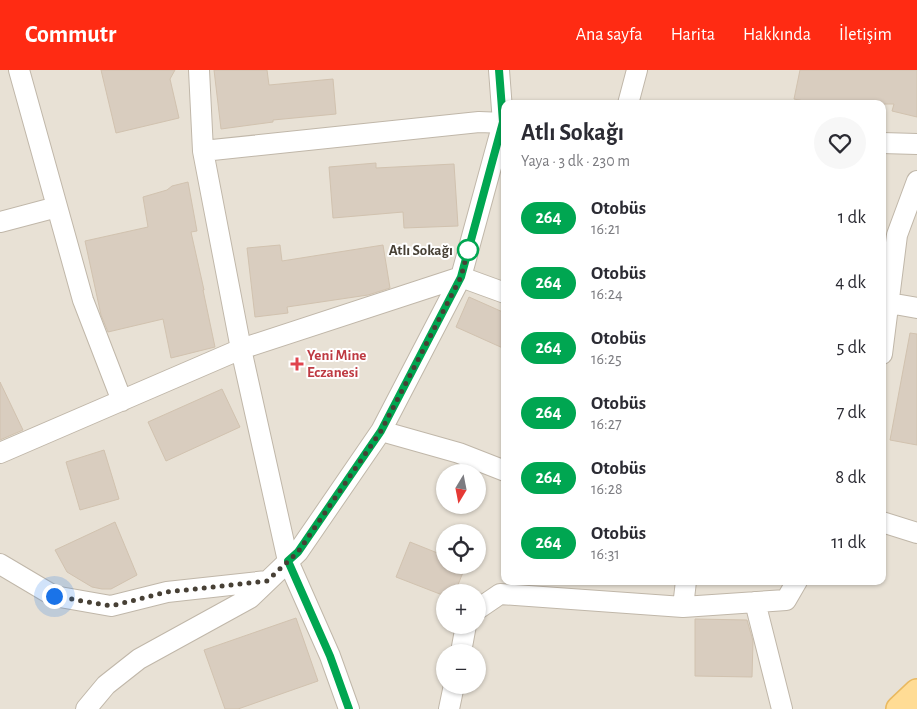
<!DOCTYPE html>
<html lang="tr">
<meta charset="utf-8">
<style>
body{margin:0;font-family:"Alegreya Sans",sans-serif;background:#f7f7f7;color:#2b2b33;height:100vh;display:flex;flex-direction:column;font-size:19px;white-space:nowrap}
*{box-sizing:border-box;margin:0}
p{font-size:16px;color:#7c7c81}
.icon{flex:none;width:28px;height:28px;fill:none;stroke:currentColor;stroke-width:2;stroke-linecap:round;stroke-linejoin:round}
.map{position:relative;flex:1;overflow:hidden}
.sheet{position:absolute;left:501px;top:30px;width:385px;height:485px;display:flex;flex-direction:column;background:#fff;border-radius:10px;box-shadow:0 1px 4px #0004}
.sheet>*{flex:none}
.badge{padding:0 10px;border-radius:16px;font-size:18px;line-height:32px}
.needle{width:32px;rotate:190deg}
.controls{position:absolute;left:436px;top:394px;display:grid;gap:10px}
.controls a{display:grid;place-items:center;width:50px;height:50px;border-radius:50%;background:#fff;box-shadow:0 1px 4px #0004;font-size:25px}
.you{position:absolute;width:25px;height:25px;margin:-12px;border:4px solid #fff;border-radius:50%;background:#1a73e8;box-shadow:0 0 0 8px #1a73e833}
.map>.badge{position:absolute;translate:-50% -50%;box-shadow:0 0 0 2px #fff}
.round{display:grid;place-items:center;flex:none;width:52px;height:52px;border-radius:26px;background:#f7f7f7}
.headline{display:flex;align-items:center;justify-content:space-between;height:85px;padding:0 20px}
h1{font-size:24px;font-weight:700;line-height:38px}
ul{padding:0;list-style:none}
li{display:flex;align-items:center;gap:15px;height:65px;padding:0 20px}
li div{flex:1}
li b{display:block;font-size:19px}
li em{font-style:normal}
li .badge{min-width:55px;font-weight:700;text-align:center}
header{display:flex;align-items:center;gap:30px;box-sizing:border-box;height:70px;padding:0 25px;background:#ff2b13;color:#fff}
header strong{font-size:24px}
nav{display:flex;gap:28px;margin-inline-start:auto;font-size:18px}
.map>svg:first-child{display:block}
.residential{fill:#e8e1d5;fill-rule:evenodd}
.building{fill:#d9cdbf;stroke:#d1c2af}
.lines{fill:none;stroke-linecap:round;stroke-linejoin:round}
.minor-casing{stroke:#c0b7a9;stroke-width:22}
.major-casing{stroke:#e9b960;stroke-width:28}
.minor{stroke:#fff;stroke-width:20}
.major{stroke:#ffdc95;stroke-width:25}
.line-casing{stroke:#fff;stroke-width:11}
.line{stroke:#00a651;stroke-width:8}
.walk{stroke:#474035;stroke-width:5;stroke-dasharray:0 9}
.stop-dot{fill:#fff;stroke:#00a651;stroke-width:2.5}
.health-dot{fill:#e0444e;stroke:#fff;stroke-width:2}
.labels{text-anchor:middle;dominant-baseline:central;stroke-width:4;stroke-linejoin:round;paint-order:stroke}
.stop-label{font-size:15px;font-weight:bold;fill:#474035;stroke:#fff;text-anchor:end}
.health-label{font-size:15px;font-weight:bold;fill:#be3a42;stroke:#fff;text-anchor:start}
</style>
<header>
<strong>Commutr</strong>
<nav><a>Ana sayfa</a><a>Harita</a><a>Hakkında</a><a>İletişim</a></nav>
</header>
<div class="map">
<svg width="917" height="639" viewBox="0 0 917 639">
<rect width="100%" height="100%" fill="#f4efe7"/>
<path class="residential" d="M0 0H917V639H0ZM505 34H882V511H505ZM445 402H478V435H445ZM445 462H478V495H445ZM445 522H478V555H445ZM445 582H478V615H445Z"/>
<path class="building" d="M101 0H175L170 9 179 48 116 63Z
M214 0H267L269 15 333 9 336 44 273 50V52L221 59Z
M800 0H917V47L892 41 894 34H819L794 29Z
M376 93V98L454 94 458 156 404 158 403 142 333 148 329 97Z
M188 112 197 161 191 162 204 220H203L215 277 171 288 163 249 108 262 101 245 85 171 148 157 143 127 167 120 172 116Z
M280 175 282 191 383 175 390 218 368 225 287 237 288 243 255 247 247 178Z
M469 227 505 243V279L456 257Z
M910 263 917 264V375L890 370Z
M0 312 23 360 0 370Z
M222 319 240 357 166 391 148 352Z
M104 380 119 429 80 440 66 392Z
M115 452 137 505 111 519H102L92 517 67 502 55 480Z
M410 472 445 486V495H466L455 522H445V526L396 507Z
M296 548 318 611 238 639H225L204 580Z
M695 549 747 550 753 571 752 607 695 606Z"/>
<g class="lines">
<defs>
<path id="minor" d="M19 0 83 230 122 331
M199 0 203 81 241 279 288 491 330 586 349 639
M628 34 637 0
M882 73 917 74
M203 81 479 52 505 53
M0 152 57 137
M889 233 917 238
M882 284 897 165 917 111
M381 361 459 383 505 401
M0 383 241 279 461 207 505 223
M882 452 917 463
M0 494 54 526 111 536 167 522 267 511
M755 532 782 639
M683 537 686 511
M478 539 500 524 683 537 786 530 797 511
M461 582 466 555
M86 639 106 615 139 589 250 528 298 482 381 361 461 207 503 53 499 0
M449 639 454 615"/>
<path id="major" d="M899 639 917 622"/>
</defs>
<use href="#minor" class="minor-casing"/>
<use href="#major" class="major-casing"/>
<use href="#minor" class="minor"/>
<use href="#major" class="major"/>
</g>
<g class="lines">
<defs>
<path id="line" d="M349 639 330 586 288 491 298 482 381 361 461 207 503 52 499 0"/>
</defs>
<use href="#line" class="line-casing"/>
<use href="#line" class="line"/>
<path class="walk" d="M54 526 111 536 167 522 267 511 298 482 381 361 461 207 468 180"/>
</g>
<circle class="stop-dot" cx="468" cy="180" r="10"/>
<path class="health-dot" d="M294.5 286.5h5v5h5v5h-5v5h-5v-5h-5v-5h5z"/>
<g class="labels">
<g class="stop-label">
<text x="453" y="180">Atlı Sokağı</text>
</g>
<g class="health-label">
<text x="307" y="285">Yeni Mine<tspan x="307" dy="17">Eczanesi</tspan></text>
</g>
</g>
</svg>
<div class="controls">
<a><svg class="needle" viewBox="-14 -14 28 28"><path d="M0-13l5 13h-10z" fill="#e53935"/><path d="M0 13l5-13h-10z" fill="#7c7c81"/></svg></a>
<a><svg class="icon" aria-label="locate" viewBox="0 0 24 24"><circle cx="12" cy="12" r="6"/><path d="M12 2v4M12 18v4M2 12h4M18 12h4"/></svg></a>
<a>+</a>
<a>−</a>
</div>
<div class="you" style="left:54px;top:526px"></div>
<section class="sheet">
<div class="headline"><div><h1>Atlı Sokağı</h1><p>Yaya · 3 dk · 230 m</p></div><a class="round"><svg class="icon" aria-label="heart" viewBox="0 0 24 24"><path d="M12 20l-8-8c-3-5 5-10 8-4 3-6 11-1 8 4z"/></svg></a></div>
<ul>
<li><span class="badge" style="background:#00a651;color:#fff">264</span><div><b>Otobüs</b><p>16:21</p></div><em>1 dk</em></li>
<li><span class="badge" style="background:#00a651;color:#fff">264</span><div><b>Otobüs</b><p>16:24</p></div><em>4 dk</em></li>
<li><span class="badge" style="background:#00a651;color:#fff">264</span><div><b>Otobüs</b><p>16:25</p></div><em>5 dk</em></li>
<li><span class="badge" style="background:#00a651;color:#fff">264</span><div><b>Otobüs</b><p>16:27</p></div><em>7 dk</em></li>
<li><span class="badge" style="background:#00a651;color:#fff">264</span><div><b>Otobüs</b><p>16:28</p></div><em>8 dk</em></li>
<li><span class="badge" style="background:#00a651;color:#fff">264</span><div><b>Otobüs</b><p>16:31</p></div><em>11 dk</em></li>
</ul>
</section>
</div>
